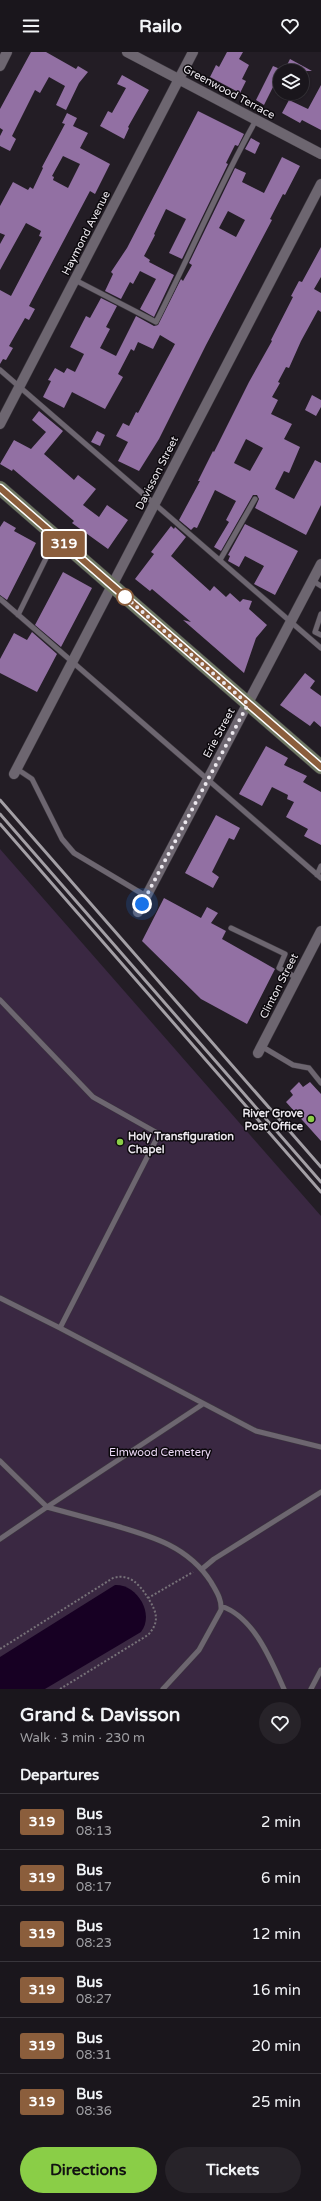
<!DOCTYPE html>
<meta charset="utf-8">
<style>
body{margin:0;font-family:"Varela Round",sans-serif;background:#272329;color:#f1f3f6;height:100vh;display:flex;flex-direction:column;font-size:15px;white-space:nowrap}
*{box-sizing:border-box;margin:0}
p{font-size:13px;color:#9f9fa3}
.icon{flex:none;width:22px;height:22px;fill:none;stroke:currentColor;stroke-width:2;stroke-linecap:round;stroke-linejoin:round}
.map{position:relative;height:1637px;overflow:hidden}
.side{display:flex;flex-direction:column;background:#1a161c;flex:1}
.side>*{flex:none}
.badge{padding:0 8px;border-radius:3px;font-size:14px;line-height:26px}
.controls{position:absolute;left:273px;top:12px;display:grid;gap:8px}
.controls a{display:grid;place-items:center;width:36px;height:36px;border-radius:50%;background:#1a161c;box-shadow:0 1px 3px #0004,0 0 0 1px #38353b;font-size:20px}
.you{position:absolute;width:20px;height:20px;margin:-10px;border:3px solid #fff;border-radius:50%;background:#1a73e8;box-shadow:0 0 0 6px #1a73e833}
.map>.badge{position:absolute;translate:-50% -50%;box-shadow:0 0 0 2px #fff}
h2{padding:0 20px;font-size:15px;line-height:36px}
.round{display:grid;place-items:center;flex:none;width:42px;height:42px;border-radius:21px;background:#272329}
.head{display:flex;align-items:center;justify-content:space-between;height:68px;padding:0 20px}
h1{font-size:19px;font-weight:700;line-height:30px}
.action{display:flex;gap:8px;margin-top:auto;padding:8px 20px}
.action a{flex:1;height:46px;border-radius:24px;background:#8ace47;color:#111;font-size:16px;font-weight:700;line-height:46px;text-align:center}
.action a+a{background:#272329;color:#f1f3f6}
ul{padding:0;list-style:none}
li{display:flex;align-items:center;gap:12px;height:56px;padding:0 20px;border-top:1px solid #38353b}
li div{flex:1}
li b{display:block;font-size:15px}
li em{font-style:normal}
li .badge{min-width:44px;font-weight:700;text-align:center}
header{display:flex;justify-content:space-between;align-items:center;height:52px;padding:0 20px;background:#1a161c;font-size:18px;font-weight:700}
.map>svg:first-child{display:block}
.green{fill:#3a2842}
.water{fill:#170023}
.building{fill:#9270a3;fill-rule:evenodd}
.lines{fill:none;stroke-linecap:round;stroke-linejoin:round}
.lane-casing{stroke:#3d383f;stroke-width:6}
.street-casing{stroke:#3d383f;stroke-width:11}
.secondary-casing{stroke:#3d383f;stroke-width:15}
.path{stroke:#777279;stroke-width:2;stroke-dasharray:2 2;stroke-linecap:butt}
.lane{stroke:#6d6670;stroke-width:5}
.street{stroke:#6d6670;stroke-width:10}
.secondary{stroke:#6e7762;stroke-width:14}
.rail{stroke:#a39fa5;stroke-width:3}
.line-casing{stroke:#fff;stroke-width:9}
.line{stroke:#8b5e3c;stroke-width:6}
.walk{stroke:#ece8ee;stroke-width:4;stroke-dasharray:0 7.2}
.stop-dot{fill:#fff;stroke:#8b5e3c;stroke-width:2}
.poi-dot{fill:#8ace47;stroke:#0b080c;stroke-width:1.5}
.labels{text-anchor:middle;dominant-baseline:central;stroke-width:3;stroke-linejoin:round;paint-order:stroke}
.street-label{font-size:11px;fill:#ece8ee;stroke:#0b080c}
.poi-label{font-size:11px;font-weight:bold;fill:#ece8ee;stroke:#0b080c;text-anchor:end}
.park-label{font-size:11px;fill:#edd9f7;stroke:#0b080c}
</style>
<header><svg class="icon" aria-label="menu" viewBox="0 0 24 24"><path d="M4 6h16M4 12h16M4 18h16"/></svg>Railo<svg class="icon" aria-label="heart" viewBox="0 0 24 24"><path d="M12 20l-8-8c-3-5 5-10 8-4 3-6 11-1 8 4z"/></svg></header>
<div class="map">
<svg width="321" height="1637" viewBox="0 0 321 1637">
<rect width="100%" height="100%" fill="#231d25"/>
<path class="green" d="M0 797 321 1164V1637H0Z"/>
<path class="water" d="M115 1533C137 1532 155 1562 141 1580L45 1637H0V1605Z"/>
<path class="building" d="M31 0H46L76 17 78 14 88 20 79 31 66 58 56 53 65 34 49 25 40 41 35 38 12 84 16 87 10 99 0 94V84L3 78 0 76V57Z
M227 0H243L239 7 249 13 242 27 246 29 240 41 210 25 216 13 219 15Z
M290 7 312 19H284Z
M273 14 280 17V39L273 35 264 53 256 48Z
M122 23 149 38 128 75 129 76 124 87 100 74 108 59 112 61 126 36 117 32Z
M321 33V78L302 68 300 71 282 61 289 48 308 57Z
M198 59 244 82 238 94 235 93 226 111 228 112 182 207 169 201 186 167 166 157 154 182 155 183 144 204 150 208 149 210 174 223 154 265 140 257 156 227 140 219 133 232 130 230 121 247 105 239 113 222 111 220 127 196Z
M67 61 77 66 73 74 88 81 80 96 110 112 95 142 90 139 29 254 35 257 29 268 25 266 9 294 13 296 6 308 3 307 0 312V238L11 244 42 185 39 184 41 179 26 171 0 218V192L5 183 0 181V154L13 130 28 138 30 135 33 137 43 116 42 115 65 72 62 71ZM63 104 80 112 68 136 53 128 54 125 52 124Z
M251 86 260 91 255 102 245 97Z
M282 105 300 114 285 143 283 142 270 167 272 168 206 293 159 387 139 419 118 409 128 390 116 384 123 371 129 374 136 360 138 361 175 292 160 283 153 297 138 290 134 299 131 297 118 322 123 325 105 357 72 340 64 356 43 345 51 329 48 328 55 316 64 321 67 316 75 320 84 302 70 295 86 264 90 266 101 246 117 254 106 275 110 277 100 296 116 304 136 264 154 274 158 273 181 227 183 229 192 213 189 211 235 116 246 121 242 130 264 141ZM228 159 245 168 236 185 219 176Z
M321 195V225L314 237 321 241V260L318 258 301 289 289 316 286 315 278 330 280 331 272 345 278 348 271 362 292 372 284 387 300 395 289 421 284 419 275 437 294 447 315 408 321 411V453L306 483 255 456 259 447 257 443H253L221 499 214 495 229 470 226 468 236 449 215 438 197 476 194 475 191 478 179 468 200 429H198L213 399 214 400 249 330 272 289 271 288 293 245 291 244 299 229 302 230ZM246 387 263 396 250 419 234 411Z
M312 343 321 348V355L316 364 305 358Z
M39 359 63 379 44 402 74 428 78 423 96 437 83 453 99 465 107 453 128 468 108 497 72 471 74 469 13 417 12 419 0 412 14 388 31 397 46 380 32 368Z
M97 379 105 383 100 394 91 390Z
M4 469 16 476 14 479 36 491 7 548 0 543V475Z
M245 472 298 499 275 543 254 532 264 514 245 504 239 515 228 509 230 504 228 503Z
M171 474 174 477 175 475 186 485 171 504 210 539 214 534 226 545 230 541 240 550 243 547 252 549 249 557 267 573 256 586 244 621 183 568 191 570 152 537 150 539 135 527 154 502 151 500Z
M63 520 92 536 61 595 35 573Z
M32 580 57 602 37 640 0 621V607L14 581 27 588Z
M305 621 315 629 310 636 321 644V675L314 669 310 674 280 653Z
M266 694 288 706 284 713 307 724 303 730 321 740V793L304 784 308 777 286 765 294 750 287 747 288 743 272 735 262 754 239 742Z
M216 763 240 776 234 788 229 786 212 820 219 825 213 836 185 821Z
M164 846 201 866 207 855 218 861 211 871 226 879 222 887 275 917 247 972 201 947 142 889Z
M299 1030 303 1035 310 1030 321 1042V1089L286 1050 293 1043 290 1039Z"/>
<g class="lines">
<defs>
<path id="lane" d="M75 228 156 270C190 203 219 134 256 68
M0 318 321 596
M220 508 255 447
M313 529 321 534
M0 547 321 826
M321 562 315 580 321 583
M18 563 56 486
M17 717 32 727 62 787 74 801 146 844
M317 823 321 814
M231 876 285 902 279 916 297 926
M0 948 93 1045 159 1082 60 1276 256 1379 321 1395
M261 994 293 1013 309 1016 321 1031
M0 1246 60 1276
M0 1409 47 1455 203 1352
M0 1487 47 1455C69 1461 91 1467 113 1473 151 1484 188 1494 211 1530 216 1539 222 1547 221 1558L199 1598 163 1637
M202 1517 214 1507 321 1440
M221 1554C254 1565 271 1608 284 1637
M311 1637 321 1618"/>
<path id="street" d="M127 0 321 102
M0 14 7 0
M0 372 193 0
M14 722 321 132
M138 860 321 512
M258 1001 321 879"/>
<path id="secondary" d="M0 436 321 715"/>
</defs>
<use href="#lane" class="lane-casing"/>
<use href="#street" class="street-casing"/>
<use href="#secondary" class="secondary-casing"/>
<path class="path" d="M0 1597 113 1526C130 1521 140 1533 148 1546
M60 1637 148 1583C160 1570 157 1560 148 1546L193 1520"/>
<use href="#lane" class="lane"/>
<use href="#street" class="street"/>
<use href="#secondary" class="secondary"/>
<path class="rail" d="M0 748 321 1115
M0 762 321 1130
M0 772 321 1140"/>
</g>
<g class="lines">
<defs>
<path id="line" d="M0 436 321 715"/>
</defs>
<use href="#line" class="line-casing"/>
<use href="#line" class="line"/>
<path class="walk" d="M125 545 123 543 248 652 142 852"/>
</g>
<circle class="stop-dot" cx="125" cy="545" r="8"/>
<g class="poi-dot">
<circle cx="311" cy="1067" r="4"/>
<circle cx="120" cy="1090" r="4"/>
</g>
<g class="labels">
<g class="street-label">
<text transform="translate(229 40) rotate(28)">Greenwood Terrace</text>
<text transform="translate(86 181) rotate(-63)">Haymond Avenue</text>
<text transform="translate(157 421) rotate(-63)">Davisson Street</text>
<text transform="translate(219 681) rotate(-62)">Erie Street</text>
<text transform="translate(279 934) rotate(-63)">Clinton Street</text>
</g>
<g class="poi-label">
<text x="303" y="1061">River Grove<tspan x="303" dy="13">Post Office</tspan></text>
<text x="128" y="1084" text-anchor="start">Holy Transfiguration<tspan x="128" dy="13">Chapel</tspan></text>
</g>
<g class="park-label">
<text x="160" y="1400">Elmwood Cemetery</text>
</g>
</g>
</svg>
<div class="controls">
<a><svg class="icon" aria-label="layers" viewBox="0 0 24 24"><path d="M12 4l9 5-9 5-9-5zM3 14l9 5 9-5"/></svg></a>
</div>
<div class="you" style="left:142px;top:852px"></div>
<b class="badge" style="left:64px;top:492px;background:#8b5e3c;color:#fff">319</b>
</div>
<section class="side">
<div class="head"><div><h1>Grand &amp; Davisson</h1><p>Walk · 3 min · 230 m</p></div><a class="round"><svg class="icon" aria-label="heart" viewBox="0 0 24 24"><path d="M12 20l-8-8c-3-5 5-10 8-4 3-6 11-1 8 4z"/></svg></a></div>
<h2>Departures</h2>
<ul>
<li><span class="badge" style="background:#8b5e3c;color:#fff">319</span><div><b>Bus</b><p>08:13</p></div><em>2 min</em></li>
<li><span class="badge" style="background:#8b5e3c;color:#fff">319</span><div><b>Bus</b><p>08:17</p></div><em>6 min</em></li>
<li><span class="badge" style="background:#8b5e3c;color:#fff">319</span><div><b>Bus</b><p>08:23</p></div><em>12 min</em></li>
<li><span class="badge" style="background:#8b5e3c;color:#fff">319</span><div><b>Bus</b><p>08:27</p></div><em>16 min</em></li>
<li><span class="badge" style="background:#8b5e3c;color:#fff">319</span><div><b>Bus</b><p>08:31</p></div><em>20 min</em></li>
<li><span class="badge" style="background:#8b5e3c;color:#fff">319</span><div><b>Bus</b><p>08:36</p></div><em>25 min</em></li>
</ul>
<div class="action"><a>Directions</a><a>Tickets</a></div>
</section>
